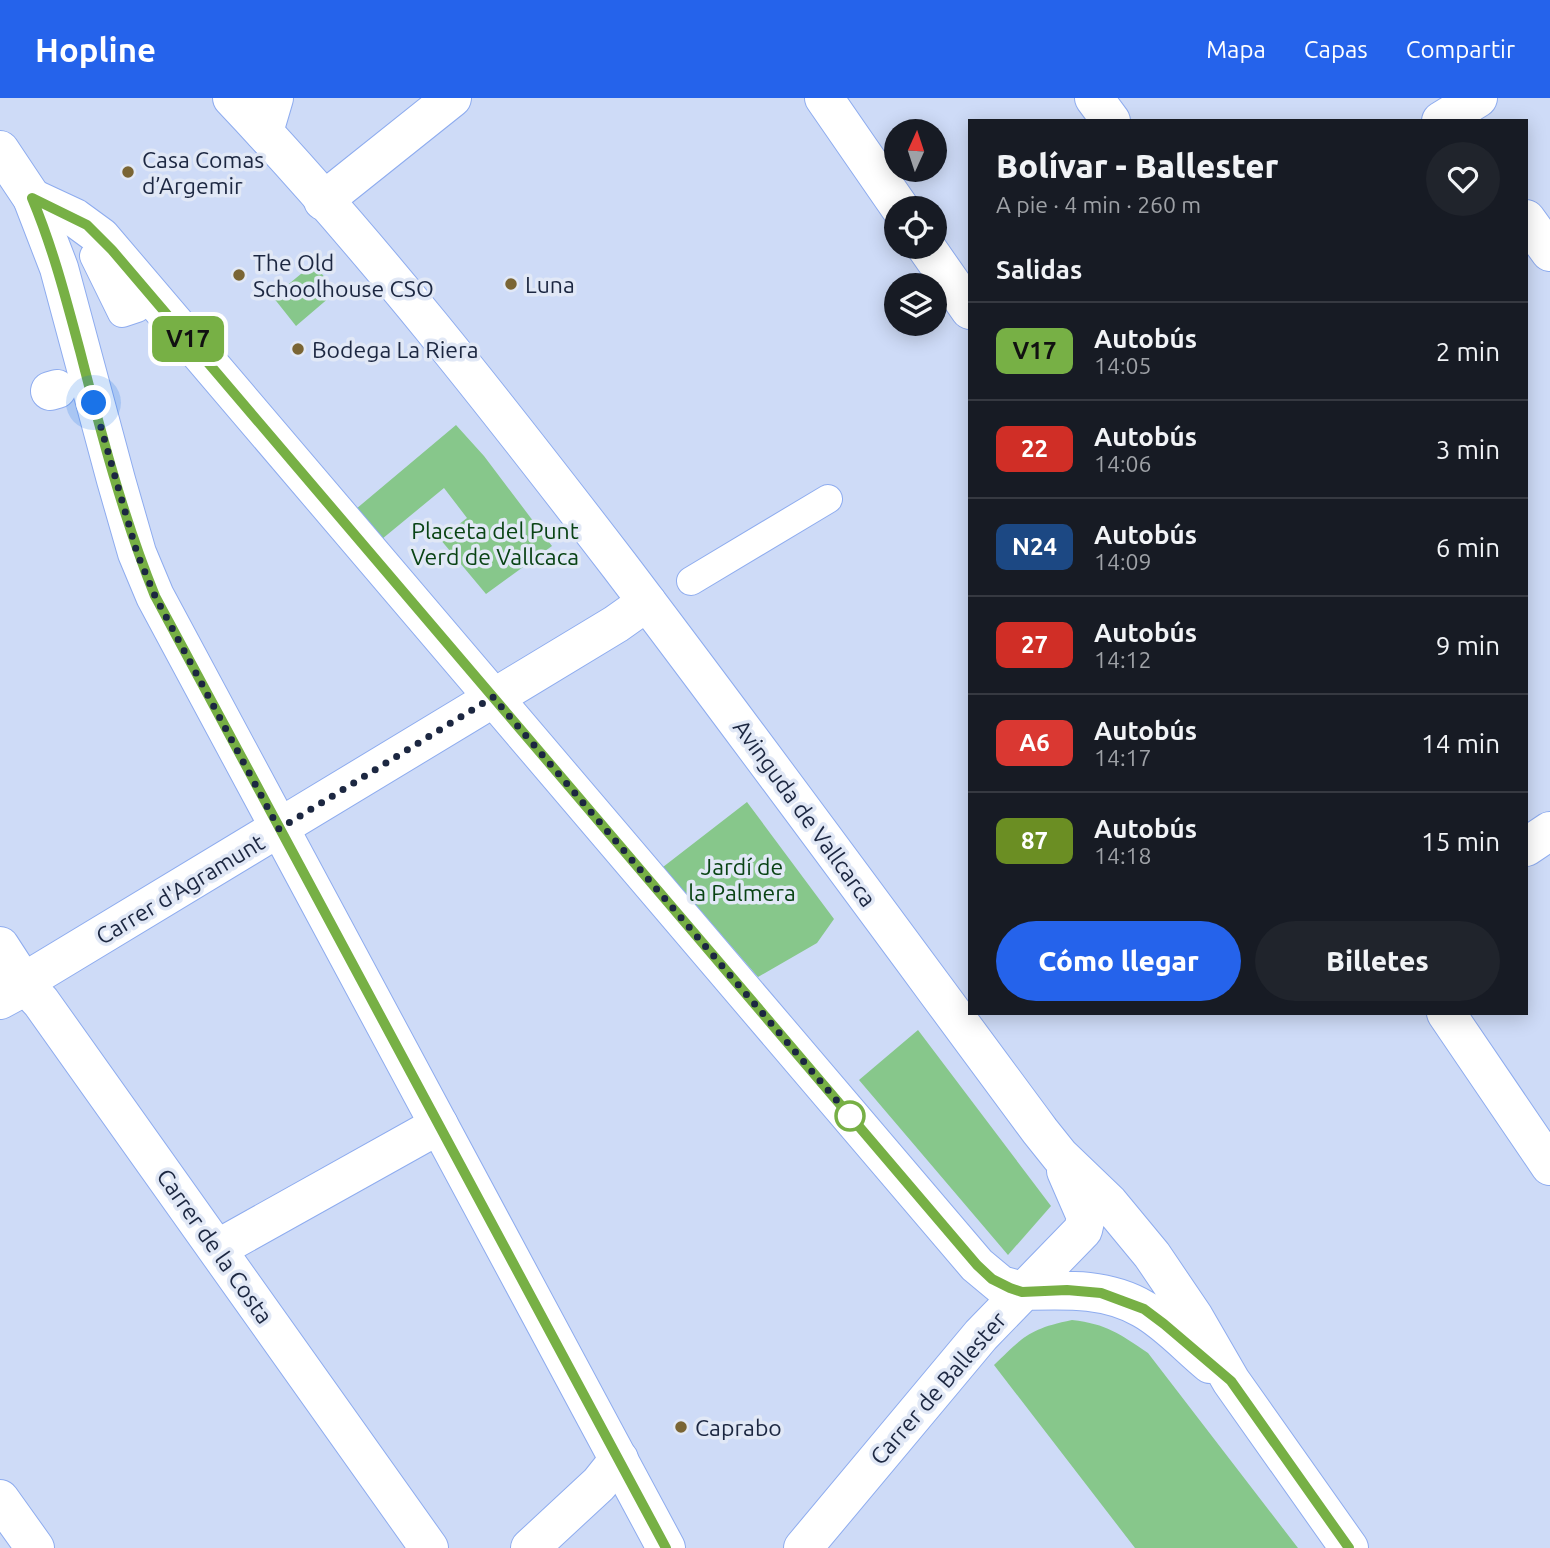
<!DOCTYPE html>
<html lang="es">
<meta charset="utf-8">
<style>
body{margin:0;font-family:Ubuntu,sans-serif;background:#20242c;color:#f1f3f6;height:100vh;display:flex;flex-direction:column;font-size:26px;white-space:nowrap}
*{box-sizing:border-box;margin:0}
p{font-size:23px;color:#9ea1a6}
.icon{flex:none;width:38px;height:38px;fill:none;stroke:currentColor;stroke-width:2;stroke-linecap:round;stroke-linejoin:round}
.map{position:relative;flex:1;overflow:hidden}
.panel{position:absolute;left:968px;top:21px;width:560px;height:896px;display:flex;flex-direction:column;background:#171b24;border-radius:0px;box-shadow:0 4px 18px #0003}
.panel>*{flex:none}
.badge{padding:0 14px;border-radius:10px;font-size:24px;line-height:46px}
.needle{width:46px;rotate:3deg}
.buttons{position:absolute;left:884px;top:21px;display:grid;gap:14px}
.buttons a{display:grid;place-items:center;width:63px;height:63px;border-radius:50%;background:#171b24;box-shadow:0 4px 18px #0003;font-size:35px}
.you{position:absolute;width:35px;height:35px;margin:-18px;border:5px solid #fff;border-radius:50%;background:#1a73e8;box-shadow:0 0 0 10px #1a73e833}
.map>.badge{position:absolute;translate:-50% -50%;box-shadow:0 0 0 4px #fff}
h2{padding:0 28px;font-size:26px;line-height:63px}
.round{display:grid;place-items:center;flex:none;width:74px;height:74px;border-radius:37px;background:#20242c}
.summary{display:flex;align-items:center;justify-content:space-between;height:119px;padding:0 28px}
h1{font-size:33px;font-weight:800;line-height:52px}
.primary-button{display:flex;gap:14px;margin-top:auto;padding:14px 28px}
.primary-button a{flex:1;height:80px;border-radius:42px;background:#2563eb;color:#fff;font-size:28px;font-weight:800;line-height:80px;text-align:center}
.primary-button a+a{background:#20242c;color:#f1f3f6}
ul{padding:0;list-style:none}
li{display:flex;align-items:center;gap:21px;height:98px;padding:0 28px;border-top:2px solid #363941}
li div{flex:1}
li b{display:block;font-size:26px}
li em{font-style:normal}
li .badge{min-width:77px;font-weight:700;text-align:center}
header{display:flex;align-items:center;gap:42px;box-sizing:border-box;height:98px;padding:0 35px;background:#2563eb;color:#fff}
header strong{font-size:33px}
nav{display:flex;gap:38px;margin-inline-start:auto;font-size:24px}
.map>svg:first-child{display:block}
.green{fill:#87c78b}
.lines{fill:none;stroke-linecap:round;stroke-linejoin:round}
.pedestrian-casing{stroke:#8eacef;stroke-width:30}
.minor-casing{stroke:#8eacef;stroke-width:40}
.tertiary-casing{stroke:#8eacef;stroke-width:40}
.secondary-casing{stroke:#8eacef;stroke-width:40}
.pedestrian{stroke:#fff;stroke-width:28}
.minor{stroke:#fff;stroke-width:38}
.tertiary{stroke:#fff;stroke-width:38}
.secondary{stroke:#fff;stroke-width:38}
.line-casing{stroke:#fff;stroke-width:16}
.line{stroke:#77b045;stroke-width:10}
.walk{stroke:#1c2741;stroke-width:7;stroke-dasharray:0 12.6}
.poi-dot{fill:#7a6534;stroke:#e1e8f6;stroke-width:2.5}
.stop-dot{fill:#fff;stroke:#77b045;stroke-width:3.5}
.labels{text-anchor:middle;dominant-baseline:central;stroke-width:7;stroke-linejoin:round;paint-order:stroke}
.poi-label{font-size:23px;fill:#1c2741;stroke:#e1e8f6;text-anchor:start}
.park-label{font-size:23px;fill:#094314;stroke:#e1e8f6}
.street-label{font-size:23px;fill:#1c2741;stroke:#e1e8f6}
</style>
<header>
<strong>Hopline</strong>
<nav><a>Mapa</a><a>Capas</a><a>Compartir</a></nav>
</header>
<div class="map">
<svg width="1550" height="1450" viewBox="0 0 1550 1450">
<rect width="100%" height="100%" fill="#cedbf7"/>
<path class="green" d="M313 166 337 193 296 228 273 199Z
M456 327 484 358 552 448 486 496 440 441 467 420 444 390 382 441 356 411Z
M747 704 834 821 817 845 758 879 663 769Z
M918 932 1051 1108 1008 1157 859 982Z
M1072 1222C1107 1226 1120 1236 1148 1255L1298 1450H1135L994 1267C1024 1238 1029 1231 1072 1222Z"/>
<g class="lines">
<defs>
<path id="pedestrian" d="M94 158 137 210 122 215Z
M691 483 828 401"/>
<path id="minor" d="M824 0 900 110
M1094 0 1111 23
M1441 23 1478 0
M264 34 274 0
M32 100 75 120 101 139 977 1167 1001 1187 1022 1193
M323 103 452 0
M1526 121 1550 154
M926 149 970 212
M50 293 57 291
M1526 749 1550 733
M0 848 26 888 41 904 429 1450
M0 902 26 888 37 876 616 526 647 504
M1446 915 1550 1068
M217 1151 439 1027
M0 1401 35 1450
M530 1450 599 1386 619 1361"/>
<path id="tertiary" d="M0 52 32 100 59 170 116 382 137 455 155 498 666 1450"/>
<path id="secondary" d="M232 0C371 147 496 307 619 467 761 654 900 844 1040 1033L1060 1058 1109 1105 1152 1157 1194 1219 1231 1283 1349 1450
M1022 1193C1063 1192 1106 1189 1143 1211 1168 1225 1188 1248 1210 1266
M803 1450 981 1237 1083 1132 1086 1119 1066 1073"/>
</defs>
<use href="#pedestrian" class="pedestrian-casing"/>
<use href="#minor" class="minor-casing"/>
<use href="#tertiary" class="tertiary-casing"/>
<use href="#secondary" class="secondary-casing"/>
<use href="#pedestrian" class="pedestrian"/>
<use href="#minor" class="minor"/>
<use href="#tertiary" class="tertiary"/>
<use href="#secondary" class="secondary"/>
</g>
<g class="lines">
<defs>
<path id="line" d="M666 1450 155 498C123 419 101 335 80 253 66 201 53 150 32 100L87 127 112 152 977 1167 992 1181 1010 1190 1022 1194 1067 1192 1101 1195 1144 1211 1164 1226 1231 1283 1349 1450"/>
</defs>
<use href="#line" class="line-casing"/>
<use href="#line" class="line"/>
<path class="walk" d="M94 305 137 455 155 498 279 731 493 599 850 1018"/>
</g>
<g class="poi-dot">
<circle cx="128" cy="74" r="7"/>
<circle cx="239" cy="177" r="7"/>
<circle cx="511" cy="186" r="7"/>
<circle cx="298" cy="251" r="7"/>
<circle cx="681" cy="1329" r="7"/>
</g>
<circle class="stop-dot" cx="850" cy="1018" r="14"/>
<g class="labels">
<g class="poi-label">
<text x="142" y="61">Casa Comas<tspan x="142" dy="26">d’Argemir</tspan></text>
<text x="253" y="164">The Old<tspan x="253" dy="26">Schoolhouse CSO</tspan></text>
<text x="525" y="186">Luna</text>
<text x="312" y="251">Bodega La Riera</text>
<text x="695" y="1329">Caprabo</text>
</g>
<g class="park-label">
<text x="495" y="432">Placeta del Punt<tspan x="495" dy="26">Verd de Vallcaca</tspan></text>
<text x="742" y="768">Jardí de<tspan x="742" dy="26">la Palmera</tspan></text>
</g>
<g class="street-label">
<text transform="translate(805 715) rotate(54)">Avinguda de Vallcarca</text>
<text transform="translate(180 791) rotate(-31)">Carrer d'Agramunt</text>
<text transform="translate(215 1148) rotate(55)">Carrer de la Costa</text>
<text transform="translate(938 1290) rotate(-49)">Carrer de Ballester</text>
</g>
</g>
</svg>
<div class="buttons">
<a><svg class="needle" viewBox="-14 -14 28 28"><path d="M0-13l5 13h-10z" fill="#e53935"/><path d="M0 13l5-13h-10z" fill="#9ea1a6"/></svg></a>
<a><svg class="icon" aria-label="locate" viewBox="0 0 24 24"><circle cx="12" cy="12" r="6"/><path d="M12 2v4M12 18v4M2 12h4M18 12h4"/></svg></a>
<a><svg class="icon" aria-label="layers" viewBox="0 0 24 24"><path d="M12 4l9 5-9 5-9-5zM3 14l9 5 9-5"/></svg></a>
</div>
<div class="you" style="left:94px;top:305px"></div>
<b class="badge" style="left:188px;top:241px;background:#77b045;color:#111">V17</b>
<section class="panel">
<div class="summary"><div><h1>Bolívar - Ballester</h1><p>A pie · 4 min · 260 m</p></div><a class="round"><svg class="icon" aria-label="heart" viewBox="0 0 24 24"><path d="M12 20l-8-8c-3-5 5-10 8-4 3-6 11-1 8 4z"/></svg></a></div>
<h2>Salidas</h2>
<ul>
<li><span class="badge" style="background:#77b045;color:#111">V17</span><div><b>Autobús</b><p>14:05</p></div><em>2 min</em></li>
<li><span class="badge" style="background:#d02e26;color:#fff">22</span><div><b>Autobús</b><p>14:06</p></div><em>3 min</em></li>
<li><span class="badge" style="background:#1c4883;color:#fff">N24</span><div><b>Autobús</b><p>14:09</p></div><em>6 min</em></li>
<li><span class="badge" style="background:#d02e26;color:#fff">27</span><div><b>Autobús</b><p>14:12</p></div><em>9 min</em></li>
<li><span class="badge" style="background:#da3832;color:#fff">A6</span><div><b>Autobús</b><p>14:17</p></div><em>14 min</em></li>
<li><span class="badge" style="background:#6b8e23;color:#fff">87</span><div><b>Autobús</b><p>14:18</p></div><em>15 min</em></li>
</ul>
<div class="primary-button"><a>Cómo llegar</a><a>Billetes</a></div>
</section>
</div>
